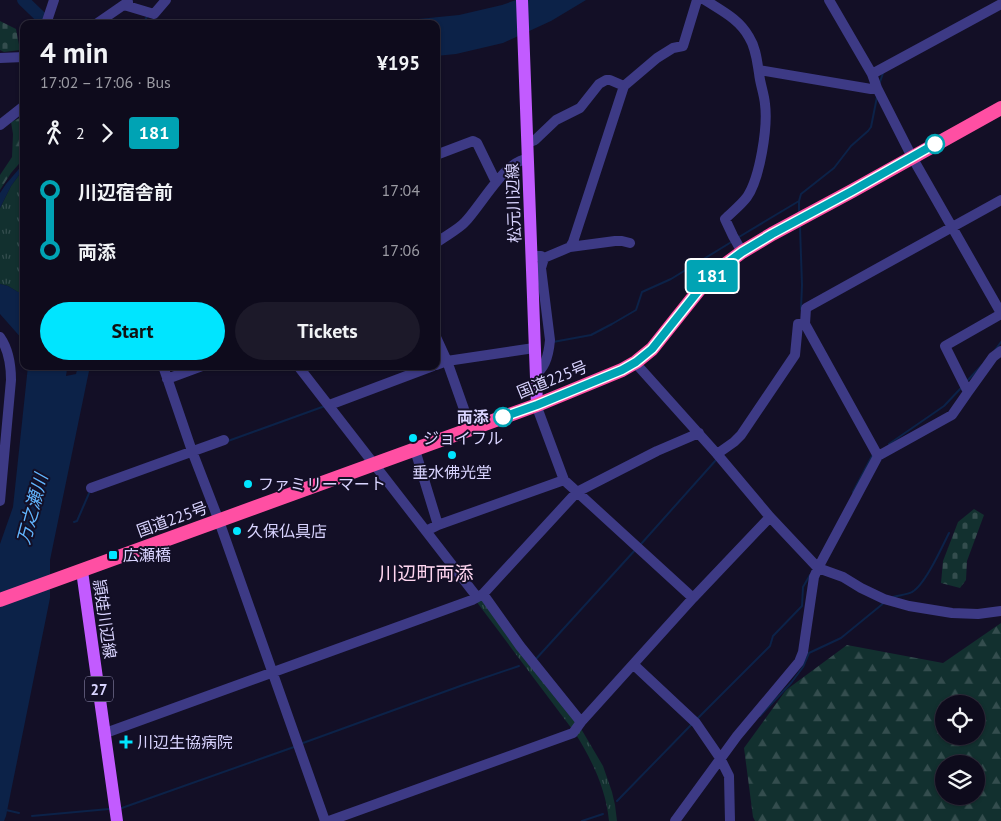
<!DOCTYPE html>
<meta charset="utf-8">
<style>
body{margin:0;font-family:"PT Sans","Noto Sans JP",sans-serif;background:#1c1929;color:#f1f3f6;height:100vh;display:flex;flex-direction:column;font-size:19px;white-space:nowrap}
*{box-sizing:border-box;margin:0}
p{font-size:16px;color:#9b9ba3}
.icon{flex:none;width:28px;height:28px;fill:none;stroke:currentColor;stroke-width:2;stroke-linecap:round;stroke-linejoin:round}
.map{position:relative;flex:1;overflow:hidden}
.sheet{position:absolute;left:20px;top:20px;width:420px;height:350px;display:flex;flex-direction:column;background:#0e0b1c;border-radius:10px;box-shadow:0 1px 4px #0004,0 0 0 1px #2e2b3b}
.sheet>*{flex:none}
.badge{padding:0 10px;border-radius:4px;font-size:18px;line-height:32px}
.buttons{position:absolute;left:935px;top:695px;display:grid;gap:10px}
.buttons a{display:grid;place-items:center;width:50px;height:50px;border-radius:50%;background:#0e0b1c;box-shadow:0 1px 4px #0004,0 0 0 1px #2e2b3b;font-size:25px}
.map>.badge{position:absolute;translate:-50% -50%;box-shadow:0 0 0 2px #fff}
.legs{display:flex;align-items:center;gap:8px;height:55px;padding:0 20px;font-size:16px}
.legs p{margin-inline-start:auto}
.overview{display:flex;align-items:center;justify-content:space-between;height:85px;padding:0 20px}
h1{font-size:28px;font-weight:700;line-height:38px}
.primary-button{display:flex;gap:10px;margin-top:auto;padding:10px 20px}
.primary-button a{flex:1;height:58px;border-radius:30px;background:#00e5ff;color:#111;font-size:20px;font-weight:700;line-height:58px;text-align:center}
.primary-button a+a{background:#1c1929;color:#f1f3f6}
ul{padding:0 20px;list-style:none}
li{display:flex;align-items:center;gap:18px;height:60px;font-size:19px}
li i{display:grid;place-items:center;width:8px;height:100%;margin:0 6px;background:currentColor}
li i::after{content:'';width:12px;height:12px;margin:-6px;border:4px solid;border-radius:50%;background:#0e0b1c}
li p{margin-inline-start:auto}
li:first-child i{background:linear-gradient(#0000 50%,currentColor 0)}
li:last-child i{background:linear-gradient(currentColor 50%,#0000 0)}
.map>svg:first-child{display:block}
.grass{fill:url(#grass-tufts)}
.forest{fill:url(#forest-firs);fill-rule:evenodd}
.cemetery{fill:url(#cemetery-stones)}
.water{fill:#0c2248}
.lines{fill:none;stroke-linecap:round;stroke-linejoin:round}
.stream{stroke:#0c2248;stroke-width:2}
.river{stroke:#0c2248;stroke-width:12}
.minor{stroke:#3d3a85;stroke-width:10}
.major{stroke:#c25bff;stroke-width:12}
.highway{stroke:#ff4fa3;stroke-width:14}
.line-1-casing{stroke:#fff;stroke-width:11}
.line-1{stroke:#00a3b4;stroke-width:8}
.stop-1-dot{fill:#fff;stroke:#00a3b4;stroke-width:2.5}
.poi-dot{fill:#00e5ff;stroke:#130f26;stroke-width:2}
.labels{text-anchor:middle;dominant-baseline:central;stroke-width:4;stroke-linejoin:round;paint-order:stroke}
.shield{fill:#130f26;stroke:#9e99be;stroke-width:1}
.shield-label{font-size:15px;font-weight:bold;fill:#d9d4ff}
.street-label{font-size:16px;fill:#d9d4ff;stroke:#130f26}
.stop-label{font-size:16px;font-weight:bold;fill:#d9d4ff;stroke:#130f26;text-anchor:end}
.poi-label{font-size:16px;fill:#d9d4ff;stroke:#130f26;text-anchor:start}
.water-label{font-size:18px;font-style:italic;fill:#62b6ff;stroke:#130f26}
.quarter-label{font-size:19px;fill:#ffd6f0;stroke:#130f26}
</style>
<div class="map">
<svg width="1001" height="821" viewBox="0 0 1001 821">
<defs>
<pattern id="grass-tufts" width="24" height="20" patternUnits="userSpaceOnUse" patternTransform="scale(1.25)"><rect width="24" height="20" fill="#12302f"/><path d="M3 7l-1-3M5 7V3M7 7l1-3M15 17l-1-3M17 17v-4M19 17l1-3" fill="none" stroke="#344d4e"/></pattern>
<pattern id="forest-firs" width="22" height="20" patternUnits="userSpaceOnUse" patternTransform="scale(1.25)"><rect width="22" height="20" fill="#12302f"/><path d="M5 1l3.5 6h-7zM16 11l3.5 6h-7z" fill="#344d4e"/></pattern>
<pattern id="cemetery-stones" width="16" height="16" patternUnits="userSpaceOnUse" patternTransform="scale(1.25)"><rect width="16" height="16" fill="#12302f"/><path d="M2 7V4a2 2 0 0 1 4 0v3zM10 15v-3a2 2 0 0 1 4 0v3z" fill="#344d4e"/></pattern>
</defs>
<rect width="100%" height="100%" fill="#130f26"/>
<path class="grass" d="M24 168V292H18L8 286 0 284V208L11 186Z
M481 599 580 727 603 766 612 792 615 805 617 821H609C606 789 592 760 575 733L476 601Z"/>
<path class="forest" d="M24 116V158L11 173 0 190V175L12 157 13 134 11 122Z
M1001 623V821H755L753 817 744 748 786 690 847 645 943 663ZM944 704H976V736H944ZM944 764H976V796H944Z"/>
<path class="cemetery" d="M0 21 16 29 20 50 4 52 0 50Z
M974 509 984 515 967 561 966 580 960 588 941 583 943 561 958 522Z"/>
<path class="water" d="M516 0H586L551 21 503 43 456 54 436 56V24H368L459 15 502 5Z
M24 163V168L11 186 0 208V193L6 184Z
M0 284 8 286 18 292H24V343L23 340 0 314Z
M28 366H66L67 369 66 376 76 374 78 366H90L50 560V598L6 816 4 821H0V544L13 507Z"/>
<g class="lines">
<path class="stream" d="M145 24V20L148 15
M880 82 883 73
M799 212V201L801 194 834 168 851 146 868 131 871 127 877 97
M800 227 802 285 801 309
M739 237 799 201
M553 342 591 335 612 324 636 310 642 292 671 279 733 241
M995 350 1001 342
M967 381 982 365
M228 441 325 406
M889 444 944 406 962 387
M853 492 872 456
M74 522 77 521 90 491
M641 544 716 460
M893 597C898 595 907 595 912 592 925 585 942 547 949 533
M535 660 636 549
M760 716 791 683 803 667 809 653 841 638 885 602
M697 719 770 646 773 636 802 606 803 587 810 575
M303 743 463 685 519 666
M617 801 692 724
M119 809 294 747
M6 810 19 813
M32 816 109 809
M582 821 603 814"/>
<path class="river" d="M23 0 48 24"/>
<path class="minor" d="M705 0C722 11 739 19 749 37 756 48 757 61 759 73 760 84 764 93 765 104 768 127 760 178 747 197 741 205 732 212 725 219L733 236 742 252
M829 0 872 74 877 88 912 157 1001 313
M124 5 154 14 166 0
M46 24 54 0
M96 24 128 2
M0 58 24 57
M759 70 871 89 877 88
M872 74 1001 4
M0 125 24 106
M527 143 535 140 556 120 580 108 599 84 606 80H610L624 86
M436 155 473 141 477 143 496 182
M436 243C445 236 459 229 465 222 480 207 506 159 528 159
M570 247 615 241H622L630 243
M531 256H541L544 258 570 247 573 242 624 86 657 58 673 48 683 46 697 0
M0 337C9 350 11 365 11 380L0 501
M436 337 447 361 471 429
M636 362 639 367 717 454 770 517 818 568 843 577 861 588 884 599 909 606 952 613 978 614 1001 611
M436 365 447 361 534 348
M163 366 192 451 219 521 325 821
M298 366 477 597
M536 373C546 368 549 351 550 340L541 268 544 258
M167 379 202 366
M968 392 945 346 1001 314
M537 405 538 410 564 480 693 598
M329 406 332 404 433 366
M415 450 438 525
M717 454 734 442 741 435 795 355 798 324H805
M878 456 805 324 806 308 1001 200
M91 488 224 440
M426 531 438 525 564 480
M483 594 520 646 581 722
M634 665 696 723 720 758 729 776 730 821
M105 732 111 731 472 600 483 594 577 492 657 451 699 433
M329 821 573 733 581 722 693 598 770 517
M675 821 737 736 799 662 803 652 814 577 818 568 878 456 952 415 968 392 993 357 1001 351"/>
<path class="major" d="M522 0 537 405
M82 571 117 821"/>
<path class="highway" d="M0 600 537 405 622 370 636 362 652 349 703 285 715 272 742 252 772 234 852 191 1001 108"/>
</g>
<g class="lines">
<defs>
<path id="line-1" d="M503 417 537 405 622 370 636 362 652 349 703 285 715 272 742 252 772 234 852 191 935 144"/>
</defs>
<use href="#line-1" class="line-1-casing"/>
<use href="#line-1" class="line-1"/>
</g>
<g class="stop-1-dot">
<circle cx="935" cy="144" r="9"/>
<circle cx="503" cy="417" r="9"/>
</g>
<g class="poi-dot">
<circle cx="413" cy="438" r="5"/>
<circle cx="452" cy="455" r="5"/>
<circle cx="248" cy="484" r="5"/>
<circle cx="237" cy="531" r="5"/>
<rect x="108" y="550" width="10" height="10" rx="2.5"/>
<path d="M123.5 734.5h5v5h5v5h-5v5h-5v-5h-5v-5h5z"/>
</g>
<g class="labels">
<rect class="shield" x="85" y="676.5" width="28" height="25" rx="4"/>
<g class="shield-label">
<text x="99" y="689">27</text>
</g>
<g class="street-label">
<text transform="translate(513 203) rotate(-92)">松元川辺線</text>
<text transform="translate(552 379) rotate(-22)">国道225号</text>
<text transform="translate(172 519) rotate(-20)">国道225号</text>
<text transform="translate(105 619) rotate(82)">頴娃川辺線</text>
</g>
<g class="stop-label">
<text x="489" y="417">両添</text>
</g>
<g class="poi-label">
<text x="423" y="438">ジョイフル</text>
<text x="452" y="472" text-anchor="middle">垂水佛光堂</text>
<text x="258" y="484">ファミリーマート</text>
<text x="247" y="531">久保仏具店</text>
<text x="123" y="555">広瀬橋</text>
<text x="137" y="742">川辺生協病院</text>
</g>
<g class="water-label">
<text transform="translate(32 509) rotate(-75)">万之瀬川</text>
</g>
<g class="quarter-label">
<text x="426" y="573">川辺町両添</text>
</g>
</g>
</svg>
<div class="buttons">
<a><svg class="icon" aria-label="locate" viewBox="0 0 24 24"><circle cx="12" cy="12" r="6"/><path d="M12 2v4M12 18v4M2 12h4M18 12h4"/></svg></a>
<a><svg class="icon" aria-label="layers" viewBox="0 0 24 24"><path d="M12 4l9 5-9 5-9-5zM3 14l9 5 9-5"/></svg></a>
</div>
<b class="badge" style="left:712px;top:276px;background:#00a3b4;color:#fff">181</b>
<section class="sheet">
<div class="overview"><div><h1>4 min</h1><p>17:02 – 17:06 · Bus</p></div><b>¥195</b></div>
<div class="legs"><svg class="icon" aria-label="walk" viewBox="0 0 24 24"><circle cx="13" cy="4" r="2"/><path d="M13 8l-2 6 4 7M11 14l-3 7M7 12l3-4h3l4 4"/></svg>2<svg class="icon" aria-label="forward" viewBox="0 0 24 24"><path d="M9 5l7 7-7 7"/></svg><b class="badge" style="background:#00a3b4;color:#fff">181</b></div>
<ul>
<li><i style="color:#00a3b4"></i><b>川辺宿舎前</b><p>17:04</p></li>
<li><i style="color:#00a3b4"></i><b>両添</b><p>17:06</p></li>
</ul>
<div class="primary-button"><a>Start</a><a>Tickets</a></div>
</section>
</div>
